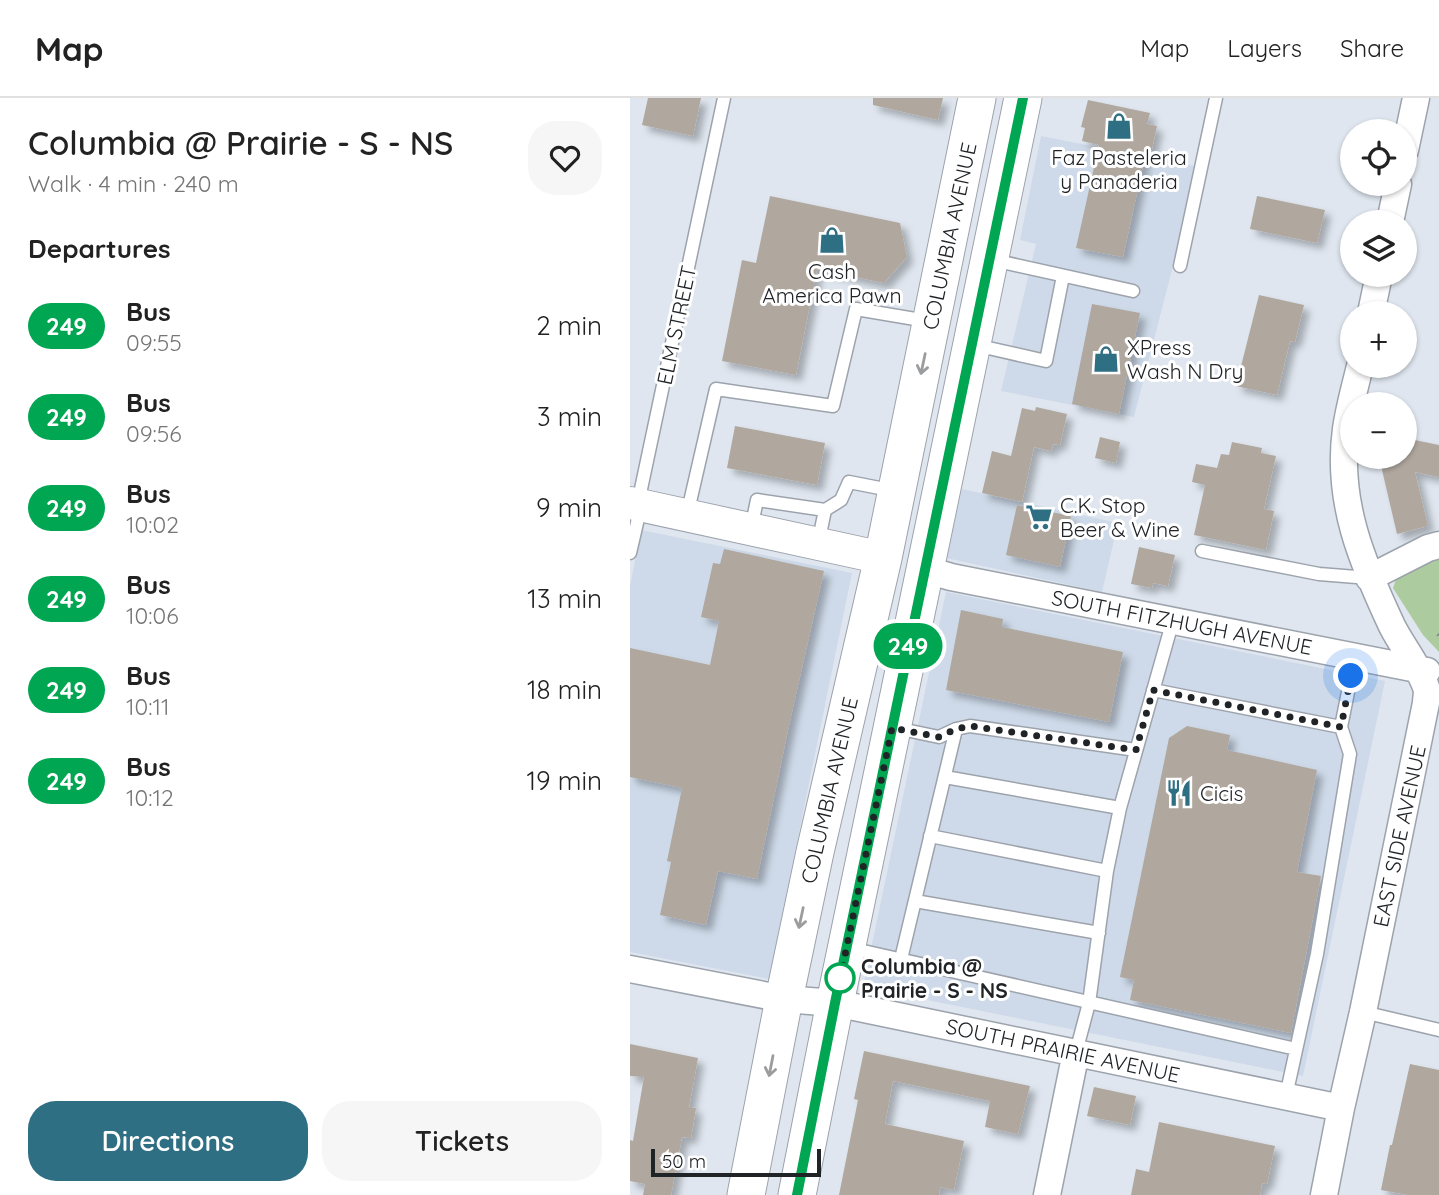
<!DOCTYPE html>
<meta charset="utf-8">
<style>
body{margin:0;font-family:Quicksand,sans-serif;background:#f6f6f6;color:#222;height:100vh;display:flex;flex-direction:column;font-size:26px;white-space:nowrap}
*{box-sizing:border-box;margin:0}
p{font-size:23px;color:#767676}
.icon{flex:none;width:38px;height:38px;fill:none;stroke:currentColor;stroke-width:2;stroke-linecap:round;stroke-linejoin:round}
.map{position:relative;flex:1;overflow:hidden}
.panel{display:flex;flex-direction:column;background:#fff;width:630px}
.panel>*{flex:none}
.badge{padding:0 14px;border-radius:23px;font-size:24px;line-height:46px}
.buttons{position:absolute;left:710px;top:21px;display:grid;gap:14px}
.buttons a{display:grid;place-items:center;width:77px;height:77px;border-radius:50%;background:#fff;box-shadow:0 2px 5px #0004;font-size:35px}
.scale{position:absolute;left:21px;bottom:18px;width:170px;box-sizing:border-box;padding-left:7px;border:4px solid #212427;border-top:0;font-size:19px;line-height:24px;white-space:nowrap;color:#212427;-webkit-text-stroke:5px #fff;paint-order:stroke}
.you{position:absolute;width:35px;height:35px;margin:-18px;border:5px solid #fff;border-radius:50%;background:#1a73e8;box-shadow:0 0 0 10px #1a73e833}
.map>.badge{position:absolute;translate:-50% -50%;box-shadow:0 0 0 4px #fff}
h2{padding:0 28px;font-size:26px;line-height:63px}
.round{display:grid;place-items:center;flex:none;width:74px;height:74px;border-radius:28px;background:#f6f6f6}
.overview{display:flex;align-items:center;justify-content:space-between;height:119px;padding:0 28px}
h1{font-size:33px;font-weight:600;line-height:52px}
.button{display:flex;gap:14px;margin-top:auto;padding:14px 28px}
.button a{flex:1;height:80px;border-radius:28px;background:#2f6f83;color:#fff;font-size:28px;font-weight:600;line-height:80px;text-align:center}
.button a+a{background:#f6f6f6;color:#222}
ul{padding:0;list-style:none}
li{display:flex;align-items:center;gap:21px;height:91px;padding:0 28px}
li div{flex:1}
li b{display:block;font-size:26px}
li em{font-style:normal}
li .badge{min-width:77px;font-weight:700;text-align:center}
header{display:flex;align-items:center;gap:42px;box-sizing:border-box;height:98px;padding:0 35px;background:#fff;border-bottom:2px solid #e0e0e0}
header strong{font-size:33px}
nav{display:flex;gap:38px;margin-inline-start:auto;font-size:24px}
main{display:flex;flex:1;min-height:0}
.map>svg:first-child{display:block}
.built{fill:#cedae9}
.green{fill:#accb9f}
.building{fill:#b0a89f;filter:url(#shadow)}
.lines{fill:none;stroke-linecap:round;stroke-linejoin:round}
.service-casing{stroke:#9da3ac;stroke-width:15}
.minor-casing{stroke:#9da3ac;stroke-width:29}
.tertiary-casing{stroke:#9da3ac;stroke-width:34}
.secondary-casing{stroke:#9da3ac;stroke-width:39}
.path{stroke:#7b8085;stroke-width:4.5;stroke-dasharray:3.5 5;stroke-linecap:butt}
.service{stroke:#fff;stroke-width:12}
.minor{stroke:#fff;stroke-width:26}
.tertiary{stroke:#fff;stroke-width:32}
.secondary{stroke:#fff;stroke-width:37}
.oneway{stroke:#9b9c9e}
.line-casing{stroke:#fff;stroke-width:16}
.line{stroke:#00a651;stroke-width:10}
.walk{stroke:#212427;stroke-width:7;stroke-dasharray:0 12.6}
.stop-dot{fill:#fff;stroke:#00a651;stroke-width:3.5}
.labels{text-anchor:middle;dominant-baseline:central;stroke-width:6;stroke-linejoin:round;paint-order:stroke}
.poi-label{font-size:21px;fill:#212427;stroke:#fff;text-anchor:start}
.street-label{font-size:21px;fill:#212427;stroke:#fff}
.stop-label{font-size:21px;font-weight:bold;fill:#212427;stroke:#fff;text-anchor:start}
</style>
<header>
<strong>Map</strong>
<nav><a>Map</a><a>Layers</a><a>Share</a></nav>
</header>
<main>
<section class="panel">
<div class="overview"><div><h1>Columbia @ Prairie - S - NS</h1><p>Walk · 4 min · 240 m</p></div><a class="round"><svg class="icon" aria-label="heart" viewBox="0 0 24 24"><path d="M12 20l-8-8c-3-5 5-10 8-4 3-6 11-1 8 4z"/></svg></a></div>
<h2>Departures</h2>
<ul>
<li><span class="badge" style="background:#00a651;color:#fff">249</span><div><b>Bus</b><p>09:55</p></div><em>2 min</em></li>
<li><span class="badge" style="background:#00a651;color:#fff">249</span><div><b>Bus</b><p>09:56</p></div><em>3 min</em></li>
<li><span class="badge" style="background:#00a651;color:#fff">249</span><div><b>Bus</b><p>10:02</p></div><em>9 min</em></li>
<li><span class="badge" style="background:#00a651;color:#fff">249</span><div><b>Bus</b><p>10:06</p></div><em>13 min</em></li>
<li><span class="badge" style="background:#00a651;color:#fff">249</span><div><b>Bus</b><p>10:11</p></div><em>18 min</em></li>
<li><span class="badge" style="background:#00a651;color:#fff">249</span><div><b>Bus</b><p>10:12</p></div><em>19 min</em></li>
</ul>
<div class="button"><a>Directions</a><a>Tickets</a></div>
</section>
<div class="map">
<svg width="809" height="1097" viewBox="0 0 809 1097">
<defs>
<filter id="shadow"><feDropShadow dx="6" dy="6" stdDeviation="3.5" flood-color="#0004"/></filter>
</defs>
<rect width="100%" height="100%" fill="#dfe6ef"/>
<path class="built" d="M411 38 564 68 542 172 504 319 371 293 406 146 390 142Z
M332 391 488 425 472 494 316 460Z
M11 432 222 475 139 881 0 854V488Z
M316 494 755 583 673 978 233 889Z"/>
<path class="green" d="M809 455V554L793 537 763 490 767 478Z"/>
<path class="building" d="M18 0H71L63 38 12 27Z
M243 0H313L308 22 243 7Z
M458 2 520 15 517 26 527 28 521 55 516 54 493 159 446 150 469 47 452 43 455 30 451 29Z
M140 98 270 125 277 159 254 185 187 171 166 277 92 263 112 162 126 165Z
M627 98 695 112 687 145 620 131Z
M629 197 674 207 665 244 660 243 647 297 606 288Z
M462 206 510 215 489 316 442 306Z
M406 309 437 316 430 347 423 346 421 353 404 349 392 404 352 395 362 353 381 358 392 310 405 313Z
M105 328 195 345 187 387 97 370Z
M470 339 490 344 486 365 465 360Z
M775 340 809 347V379L785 374 798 428 767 436 752 372 755 359H775Z
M602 344 632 350 631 355 646 358 634 411 644 413 636 452 564 437 575 387 562 384 566 366 587 370 591 356 599 357Z
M387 407 441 418 430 469 376 457Z
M509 449 545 457 538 488 523 485 522 490 501 486Z
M94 451 194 473 159 627 127 781 88 773 76 827 30 817 41 764 37 763 52 690 0 679V550L80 567 89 523 71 519 83 465 90 466Z
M331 512 373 521 372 529 493 554 479 624 316 592Z
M557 628 600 637 597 652 687 672 667 774 691 778 661 935 500 902 504 882 490 879 539 640Z
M0 946 68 960 59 1009 66 1010 61 1040 52 1039 41 1097H13L15 1086 0 1083V1042L3 1043 14 979 0 978Z
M234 953 400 988 388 1036 355 1029 360 1003 263 983 255 1026 334 1043 324 1092 310 1089 309 1097H209L228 1002 224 1001Z
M780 966 809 972V1097H778L751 1092 760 1047H762Z
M464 989 506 998 500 1027 457 1018Z
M529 1024 645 1048 637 1086 632 1085 630 1097H501L506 1071 519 1074Z"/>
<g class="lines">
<defs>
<path id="service" d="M363 162 503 193
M550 168 586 0
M345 247 416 263 433 178
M57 417 86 291 203 308 226 211 297 223
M121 431 127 402 195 412 211 402 219 384 265 393
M188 446 195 412
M572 453 689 476 739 480
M0 455 7 425 11 391 94 0
M523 592 711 629 725 559
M266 630 309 639 326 631 340 628 506 652
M315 679 490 710
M300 738 477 773
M285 803 469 835
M220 850 666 951
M271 861 326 631
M733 914 809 932
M446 954 459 905 477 773 490 710 543 522
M656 998 687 856 720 656 711 629"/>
<path id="minor" d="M775 52 786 0
M760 124 768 86
M741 215 749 177
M294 471 321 479 797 573
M739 480 798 450 809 447
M0 871 154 901 205 905 711 1010
M417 1097 446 954
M694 1097 711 1010 733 914 796 605C796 599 798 594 796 589 788 567 772 548 762 528 732 464 706 403 716 331 719 310 725 289 730 268"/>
<path id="tertiary" d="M0 405 253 460"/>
<path id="secondary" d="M116 1097 154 901 185 754 253 460 347 0
M167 1097 205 905 393 0"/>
</defs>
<use href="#service" class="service-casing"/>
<use href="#minor" class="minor-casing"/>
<use href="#tertiary" class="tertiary-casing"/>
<use href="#secondary" class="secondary-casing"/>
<path class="path" d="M808 536 809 537"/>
<use href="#service" class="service"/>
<use href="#minor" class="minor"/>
<use href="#tertiary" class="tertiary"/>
<use href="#secondary" class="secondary"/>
</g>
<defs><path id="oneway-shaft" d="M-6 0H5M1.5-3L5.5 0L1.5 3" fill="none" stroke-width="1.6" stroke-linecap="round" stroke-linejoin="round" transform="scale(1.75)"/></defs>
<g class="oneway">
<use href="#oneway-shaft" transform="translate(293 266) rotate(102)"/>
<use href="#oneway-shaft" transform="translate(171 820) rotate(102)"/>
<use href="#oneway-shaft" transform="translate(141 968) rotate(101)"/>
</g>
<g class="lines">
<defs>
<path id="line" d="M167 1097 205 905 393 0"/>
</defs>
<use href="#line" class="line-casing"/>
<use href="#line" class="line"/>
<path class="walk" d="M210 880 209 886 262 630 309 639 326 631 340 628 506 652 523 592 711 629 721 578"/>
</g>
<defs>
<symbol id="shop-bare" viewBox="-9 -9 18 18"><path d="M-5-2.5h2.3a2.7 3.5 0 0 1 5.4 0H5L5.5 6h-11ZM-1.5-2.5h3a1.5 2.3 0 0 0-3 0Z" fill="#2f6f83" stroke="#fff" stroke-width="2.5" paint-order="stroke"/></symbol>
<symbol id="supermarket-bare" viewBox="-9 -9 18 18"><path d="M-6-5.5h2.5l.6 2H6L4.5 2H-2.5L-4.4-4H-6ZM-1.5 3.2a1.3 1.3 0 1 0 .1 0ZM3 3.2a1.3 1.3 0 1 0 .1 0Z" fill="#2f6f83" stroke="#fff" stroke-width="2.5" paint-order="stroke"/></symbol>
<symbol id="restaurant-bare" viewBox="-9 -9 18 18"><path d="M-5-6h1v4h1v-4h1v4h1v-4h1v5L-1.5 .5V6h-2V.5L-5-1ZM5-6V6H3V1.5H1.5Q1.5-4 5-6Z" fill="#2f6f83" stroke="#fff" stroke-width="2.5" paint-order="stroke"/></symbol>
</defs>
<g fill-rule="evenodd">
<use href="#shop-bare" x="470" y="9" width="38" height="38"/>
<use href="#shop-bare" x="183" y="123" width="38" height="38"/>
<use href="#shop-bare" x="457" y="242" width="38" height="38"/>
<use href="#supermarket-bare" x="390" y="400" width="38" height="38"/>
<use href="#restaurant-bare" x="530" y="676" width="38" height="38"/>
</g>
<circle class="stop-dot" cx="210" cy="880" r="14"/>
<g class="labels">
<g class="poi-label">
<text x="489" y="59" text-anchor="middle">Faz Pasteleria<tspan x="489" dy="24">y Panaderia</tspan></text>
<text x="202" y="173" text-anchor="middle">Cash<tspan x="202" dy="24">America Pawn</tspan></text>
<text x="497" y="249">XPress<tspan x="497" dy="24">Wash N Dry</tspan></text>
<text x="430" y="407">C.K. Stop<tspan x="430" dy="24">Beer &amp; Wine</tspan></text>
<text x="570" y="695">Cicis</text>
</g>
<g class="street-label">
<text transform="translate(319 138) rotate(-78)">COLUMBIA AVENUE</text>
<text transform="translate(46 227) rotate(-78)">ELM STREET</text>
<text transform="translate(552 524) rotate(11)">SOUTH FITZHUGH AVENUE</text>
<text transform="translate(199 692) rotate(-77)">COLUMBIA AVENUE</text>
<text transform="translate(769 738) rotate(-78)">EAST SIDE AVENUE</text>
<text transform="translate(433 952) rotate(12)">SOUTH PRAIRIE AVENUE</text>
</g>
<g class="stop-label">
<text x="231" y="868">Columbia @<tspan x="231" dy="24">Prairie - S - NS</tspan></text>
</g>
</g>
</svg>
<div class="buttons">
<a><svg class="icon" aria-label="locate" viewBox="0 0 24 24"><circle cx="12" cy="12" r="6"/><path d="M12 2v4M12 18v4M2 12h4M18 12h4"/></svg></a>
<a><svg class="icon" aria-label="layers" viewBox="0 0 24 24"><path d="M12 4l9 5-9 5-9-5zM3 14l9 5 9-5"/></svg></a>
<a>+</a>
<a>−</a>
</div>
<div class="scale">50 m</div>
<div class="you" style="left:721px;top:578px"></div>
<b class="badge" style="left:278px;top:548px;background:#00a651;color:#fff">249</b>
</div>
</main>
